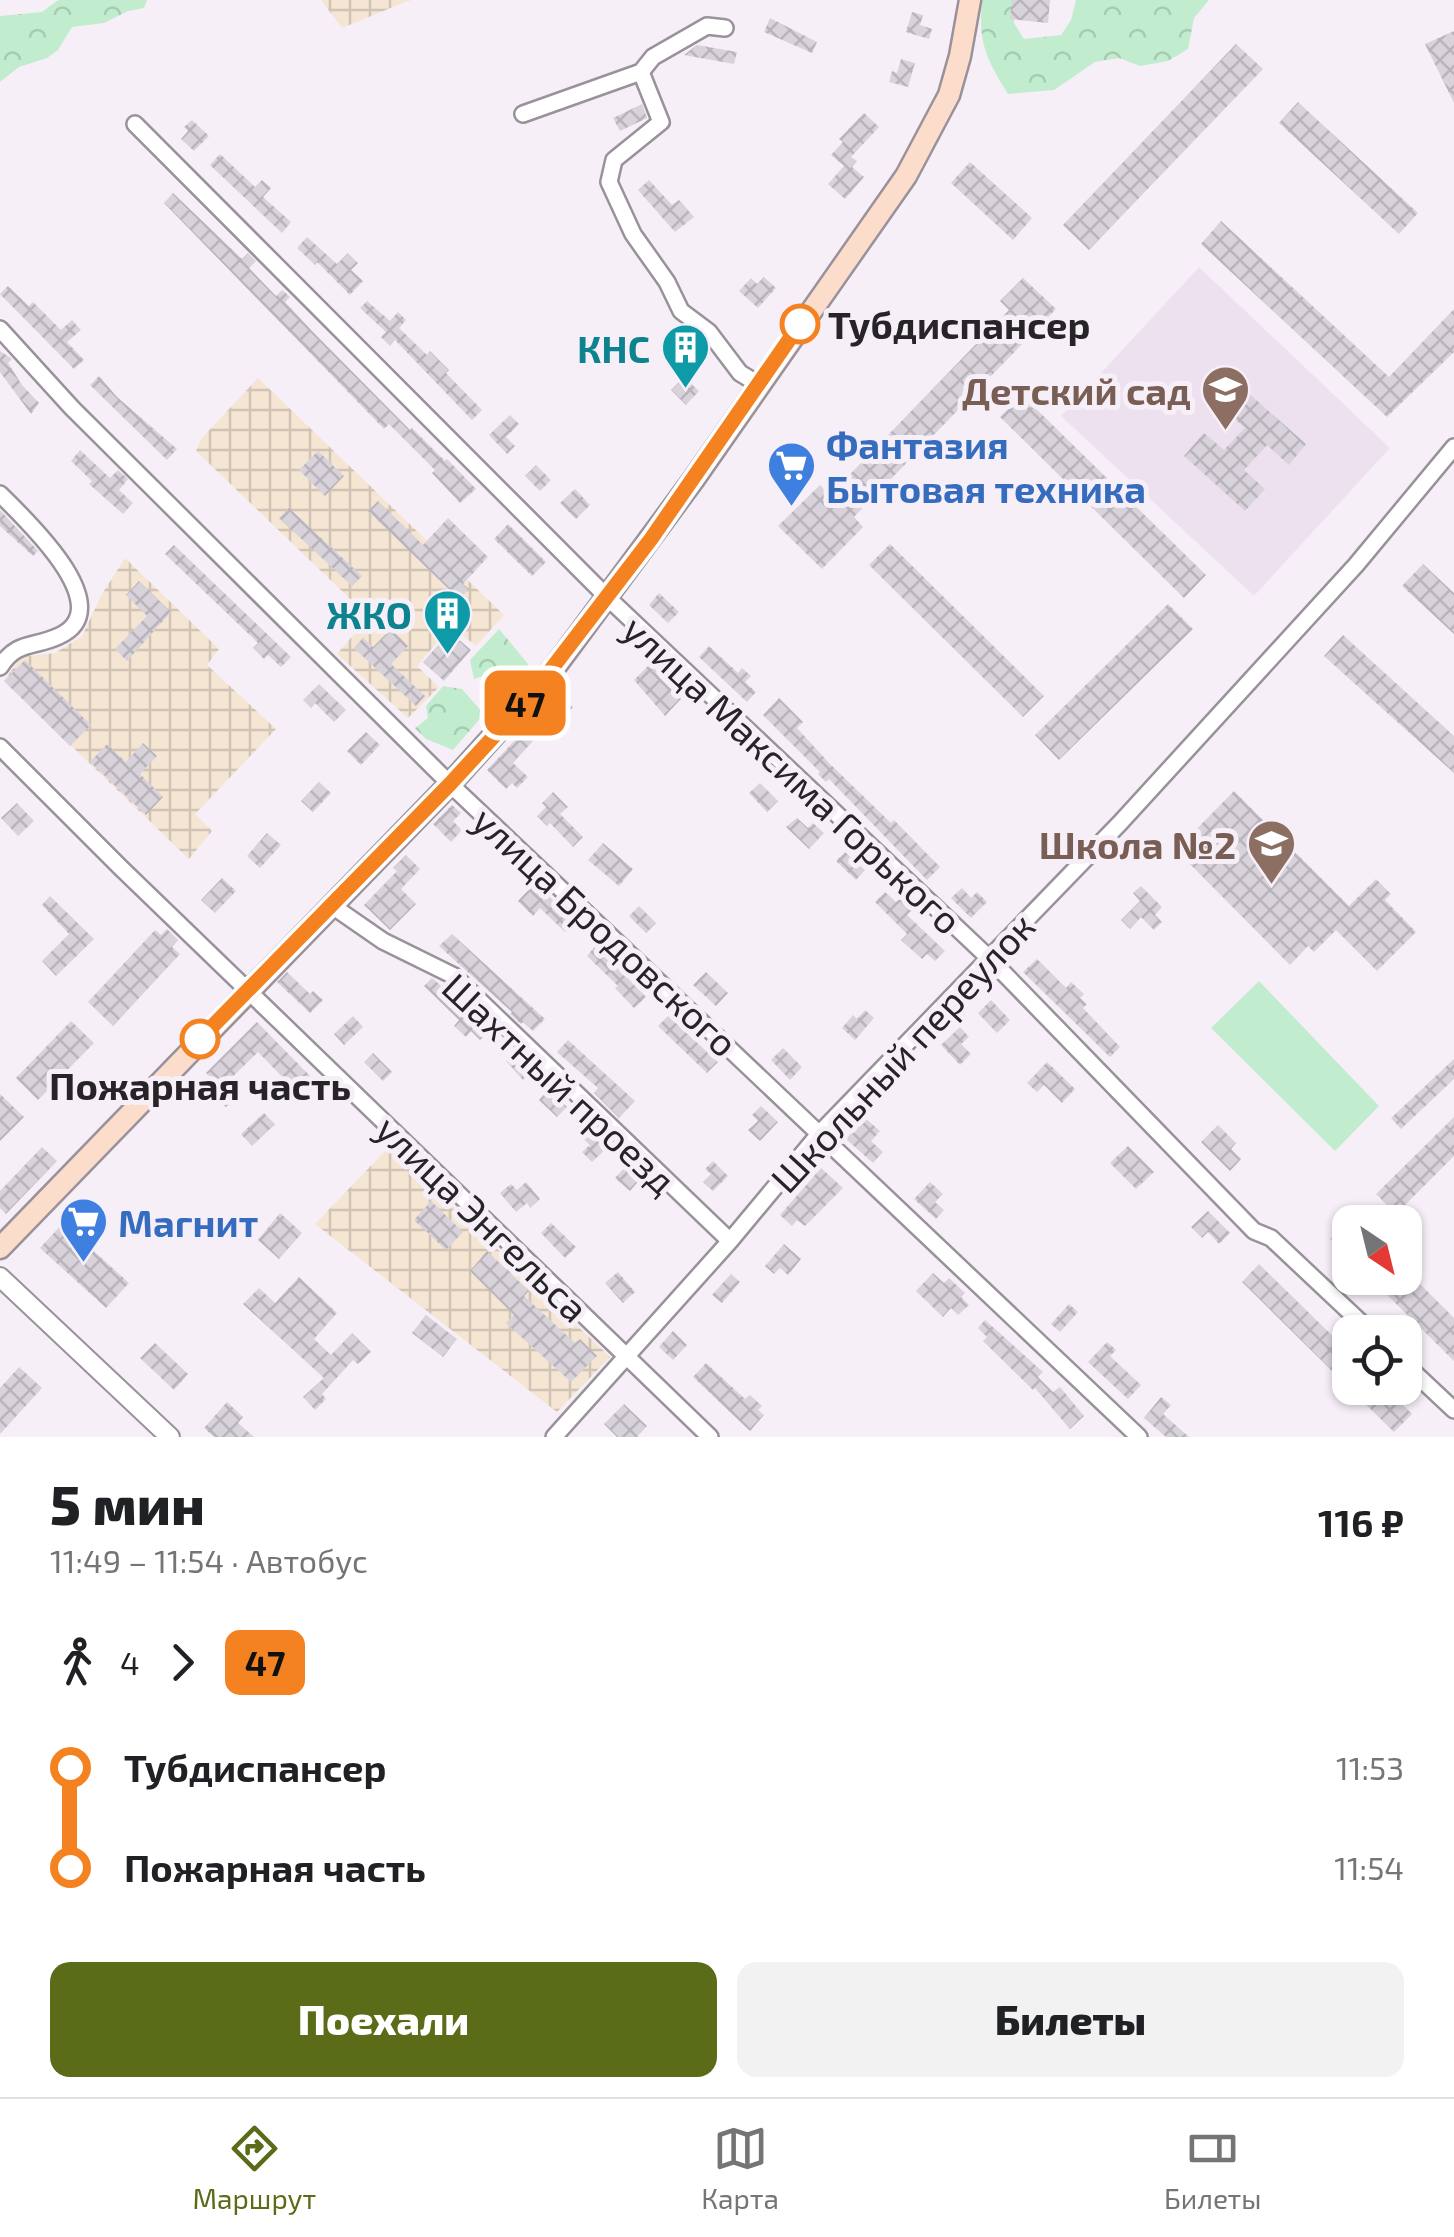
<!DOCTYPE html>
<html lang="ru">
<meta charset="utf-8">
<style>
body{margin:0;font-family:"Exo 2",sans-serif;background:#f2f2f2;color:#202124;height:100vh;display:flex;flex-direction:column;font-size:38px;white-space:nowrap}
*{box-sizing:border-box;margin:0}
p{font-size:32px;color:#757577}
.icon{flex:none;width:55px;height:55px;fill:none;stroke:currentColor;stroke-width:2;stroke-linecap:round;stroke-linejoin:round}
.map{position:relative;height:1437px;overflow:hidden}
.details{display:flex;flex-direction:column;background:#fff;flex:1}
.details>*{flex:none}
.badge{padding:0 20px;border-radius:15px;font-size:35px;line-height:65px}
.needle{width:65px;rotate:145deg}
.controls{position:absolute;left:1332px;top:1205px;display:grid;gap:20px}
.controls a{display:grid;place-items:center;width:90px;height:90px;border-radius:20px;background:#fff;box-shadow:0 2px 8px #0004;font-size:50px}
.map>.badge{position:absolute;translate:-50% -50%;box-shadow:0 0 0 5px #fff}
.legs{display:flex;align-items:center;gap:15px;height:110px;padding:0 50px;font-size:32px}
.legs p{margin-inline-start:auto}
.summary{display:flex;align-items:center;justify-content:space-between;height:170px;padding:0 50px}
h1{font-size:55px;font-weight:800;line-height:75px}
.button{display:flex;gap:20px;margin-top:auto;padding:20px 50px}
.button a{flex:1;height:115px;border-radius:20px;background:#5b6c18;color:#fff;font-size:40px;font-weight:800;line-height:115px;text-align:center}
.button a+a{background:#f2f2f2;color:#202124}
ul{padding:0 50px;list-style:none}
li{display:flex;align-items:center;gap:35px;height:100px;font-size:38px}
li i{display:grid;place-items:center;width:15px;height:100%;margin:0 12px;background:currentColor}
li i::after{content:'';width:25px;height:25px;margin:-12px;border:8px solid;border-radius:50%;background:#fff}
li p{margin-inline-start:auto}
li:first-child i{background:linear-gradient(#0000 50%,currentColor 0)}
li:last-child i{background:linear-gradient(currentColor 50%,#0000 0)}
.menu{display:flex;justify-content:space-around;align-items:center;height:140px;border-top:2px solid #e0e0e0;background:#fff;font-size:28px;color:#757577}
.menu a{display:grid;justify-items:center;gap:5px}
.menu .active{color:#5b6c18}
.map>svg:first-child{display:block}
.industrial{fill:url(#industrial-grid)}
.built{fill:#ede1f0}
.forest{fill:url(#forest-crowns)}
.park{fill:#c1edce}
.building{fill:url(#building-cross-hatch)}
.lines{fill:none;stroke-linecap:round;stroke-linejoin:round}
.minor-casing{stroke:#99929b;stroke-width:20}
.tertiary-casing{stroke:#99929b;stroke-width:22}
.secondary-casing{stroke:#99929b;stroke-width:25}
.minor{stroke:#fff;stroke-width:15}
.tertiary{stroke:#fff;stroke-width:18}
.secondary{stroke:#fcddcc;stroke-width:20}
.line-1-casing{stroke:#fff;stroke-width:22}
.line-1{stroke:#f58220;stroke-width:15}
.stop-1-dot{fill:#fff;stroke:#f58220;stroke-width:5}
.labels{text-anchor:middle;dominant-baseline:central;stroke-width:10;stroke-linejoin:round;paint-order:stroke}
.stop-label{font-size:38px;font-weight:bold;fill:#272428;stroke:#f7eff8;text-anchor:start}
.culture-label{font-size:38px;font-weight:bold;fill:#0d838f;stroke:#f7eff8;text-anchor:end}
.education-label{font-size:38px;font-weight:bold;fill:#785e54;stroke:#f7eff8;text-anchor:end}
.shop-label{font-size:38px;font-weight:bold;fill:#366cbe;stroke:#f7eff8;text-anchor:start}
.street-label{font-size:38px;fill:#272428;stroke:#f7eff8}
</style>
<div class="map">
<svg width="1454" height="1437" viewBox="0 0 1454 1437">
<defs>
<pattern id="industrial-grid" width="8" height="8" patternUnits="userSpaceOnUse" patternTransform="scale(2.5)"><rect width="8" height="8" fill="#f5e5d3"/><path d="M0 4h8M4 0v8" fill="none" stroke="#d2c4b5"/></pattern>
<pattern id="forest-crowns" width="20" height="18" patternUnits="userSpaceOnUse" patternTransform="scale(2.5)"><rect width="20" height="18" fill="#c1edce"/><path d="M2 6a3 3 0 1 1 6 0M12 15a3 3 0 1 1 6 0" fill="none" stroke="#a6cbb1"/></pattern>
<pattern id="building-cross-hatch" width="8" height="8" patternUnits="userSpaceOnUse" patternTransform="scale(2.5)"><rect width="8" height="8" fill="#d8d2db"/><path d="M0 0l8 8M0 8l8-8" fill="none" stroke="#b9b4bc"/></pattern>
</defs>
<rect width="100%" height="100%" fill="#f7eff8"/>
<path class="industrial" d="M321 0H410L342 28Z
M258 378 504 615 476 646 451 626 417 666 439 687 408 718 337 654 369 617 196 451 201 439Z
M125 558 219 649 207 665 276 729 195 814 212 831 189 859 4 681 21 657 55 653 82 636 102 594Z
M390 1146 610 1357 557 1412 315 1224Z"/>
<path class="built" d="M1199 267 1390 448 1254 596 1061 416Z"/>
<path class="forest" d="M58 0H147L144 8 128 11 104 23 72 27 58 50 47 58 19 67 0 82V16L42 12Z
M982 0H1015L1014 23 1024 39 1061 35 1071 20 1076 0H1209L1194 18 1188 49 1168 61 1140 66 1119 58 1095 62 1054 90 1008 94C986 58 978 43 982 0Z
M499 629 528 664 522 684 507 699 493 694 483 676 474 679 470 660Z
M443 686 462 689 484 714 453 750 426 739 415 728 428 718 426 706Z"/>
<path class="park" d="M1259 981 1379 1106 1335 1151 1211 1028Z"/>
<path class="building" d="M1012 0H1050L1048 23 1010 19Z
M912 12 923 15 920 25 932 29 929 39 906 32Z
M770 18 817 42 812 53 764 32Z
M1454 31V103L1425 44Z
M1236 44 1263 69 1089 250 1063 225Z
M697 45 737 52 734 64 684 55Z
M901 59 915 63 908 87 889 82 892 71 897 73Z
M1298 102 1418 213 1399 234 1279 123Z
M642 104 647 118 620 131 613 118Z
M864 113 879 127 851 157 857 161 852 167 864 177 845 199 828 184 844 166 831 155 843 142 839 139Z
M192 120 209 136 194 151 181 139 188 131 184 127Z
M220 154 255 187 262 180 271 188 263 197 291 222 282 233 210 165Z
M970 162 1032 218 1013 240 951 183Z
M649 180 672 205 679 200 694 217 675 232 638 190Z
M173 193 242 259 248 253 256 261 249 268 276 296 282 290 290 297 285 302 312 331 410 430 412 428 445 461 447 459 476 489 460 503 432 473 435 470 389 424 384 429 164 203Z
M1221 221 1389 377 1454 309V352L1387 417 1201 244Z
M307 237 337 264 348 253 358 263 351 270 363 281 350 295 317 262 315 265 297 248Z
M764 277 776 288 758 308 739 291 751 278 757 284Z
M1023 278 1056 309 854 517 863 527 822 569 778 526 820 485 830 495 1009 310 1000 301Z
M8 286 29 306 33 302 61 330 72 320 81 330 67 342 84 360 74 369 0 294Z
M367 301 390 321 398 312 406 320 399 328 427 355 430 351 449 370 446 373 482 410 472 420 395 340 390 346 381 337 386 332 360 308Z
M0 351 12 359 8 363 22 385 39 403 31 414 0 372Z
M99 376 117 397 177 449 167 460 90 385Z
M684 377 699 391 686 405 671 390Z
M1245 390 1306 444 1289 465 1267 445 1244 470 1265 489 1245 511 1184 456 1204 433 1224 450 1245 428 1227 412Z
M1022 395 1206 575 1184 598 1000 417Z
M510 415 519 424 506 437 515 446 507 454 489 435Z
M80 450 110 478 118 470 128 479 119 490 133 503 123 514 89 484 92 481 71 461Z
M318 451 344 476 325 496 299 470Z
M536 465 551 480 540 491 525 476Z
M575 489 590 505 576 519 560 503Z
M378 501 423 545 448 518 488 557 463 584 469 589 459 599 368 511Z
M289 508 362 576 352 586 279 518Z
M0 510 38 551 33 556 0 526Z
M508 524 546 562 532 576 494 539Z
M890 544 1044 696 1023 717 869 565Z
M174 545 291 657 281 667 268 655 264 659 253 648 258 643 165 554Z
M1423 564 1454 593V634L1402 586Z
M139 581 171 612 127 661 115 649 147 616 126 595Z
M659 593 679 612 668 623 649 605Z
M1168 604 1193 629 1059 760 1035 735Z
M391 629 408 646 391 664 425 696 416 706 354 648 363 638 373 647Z
M450 632 471 650 444 681 423 662Z
M1343 635 1454 736V773L1324 656Z
M709 646 738 673 742 668 751 676 745 682 756 692 747 702 699 657Z
M25 660 91 725 70 746 4 681Z
M650 664 661 675 659 677 681 699 665 716 634 680Z
M319 684 346 710 334 722 315 703 311 708 303 700Z
M558 695 573 707 554 730 539 717Z
M779 698 803 722 797 728 829 763 891 823 894 820 940 867 927 880 829 779 826 782 818 774 820 772 763 715Z
M530 724 540 733 513 763 528 777 517 788 512 783 506 789 487 770Z
M366 732 380 745 361 765 347 751Z
M143 743 157 756 140 774 163 797 146 815 90 762 107 744 126 762Z
M319 782 331 793 313 812 301 801Z
M760 783 778 801 767 812 749 793Z
M1234 791 1349 906 1376 879 1391 894 1385 900 1416 932 1377 971 1336 930 1314 952 1308 946 1290 965 1176 850Z
M553 792 568 807 560 814 583 837 573 847 550 823 547 826 537 816 546 807 542 803Z
M17 803 34 821 18 836 1 818Z
M452 805 461 813 453 821 462 830 451 842 433 824Z
M797 818 808 828 813 823 824 833 809 849 786 827Z
M267 833 281 845 260 868 247 856Z
M603 843 633 869 619 886 588 860Z
M845 852 865 870 856 880 836 861Z
M406 855 420 869 401 889 416 904 390 930 364 905 397 871 393 868Z
M222 878 236 891 215 913 201 900Z
M535 883 575 921 565 932 540 908 533 916 518 901Z
M1141 886 1162 907 1155 915 1162 922 1154 930 1141 917 1130 929 1121 920 1140 901 1133 893Z
M962 888 971 898 977 892 987 902 971 918 951 898Z
M885 892 896 902 904 895 915 907 907 915 945 951 935 961 927 954 922 959 901 940 907 934 875 902Z
M50 896 94 939 56 976 42 961 69 934 42 905Z
M639 906 656 923 646 933 629 916Z
M167 929 178 940 172 947 180 954 113 1026 88 1002 155 930 161 935Z
M452 934 545 1019 533 1031 523 1022 521 1024 510 1014 512 1012 439 946Z
M596 945 646 997 634 1008 615 988 618 986 587 956Z
M1037 959 1066 988 1071 982 1084 994 1080 998 1087 1004 1083 1008 1120 1047 1110 1057 1023 972Z
M287 972 310 994 313 991 323 1000 310 1013 277 982Z
M706 972 728 993 716 1006 693 985Z
M432 978 491 1029 480 1040 471 1031 466 1037 454 1026 459 1020 424 986Z
M991 1000 1010 1020 997 1033 978 1013Z
M865 1010 874 1018 855 1040 842 1028 853 1015 857 1019Z
M353 1016 363 1027 344 1045 334 1034Z
M668 1016 718 1062 707 1073 658 1026Z
M71 1021 94 1043 38 1100 16 1078Z
M257 1022 312 1078 298 1093 258 1052 221 1088 206 1073Z
M960 1027 969 1037 961 1044 971 1054 960 1065 941 1045Z
M568 1040 635 1101 619 1118 594 1093 598 1088 557 1052Z
M783 1048 802 1067 790 1080 771 1060Z
M516 1052 533 1070 523 1080 506 1061Z
M373 1053 392 1072 383 1081 364 1062Z
M1454 1059V1079L1401 1129 1391 1118Z
M1047 1062 1075 1089 1062 1103 1044 1085 1037 1092 1027 1083Z
M228 1082 240 1093 226 1107 214 1096Z
M549 1089 567 1107 557 1117 539 1100Z
M0 1094 24 1117 0 1141Z
M761 1106 778 1122 760 1141 748 1130 758 1121 752 1115Z
M264 1113 275 1124 252 1146 241 1134Z
M1454 1117V1156L1396 1214 1376 1194Z
M865 1118 880 1131 871 1141 883 1152 873 1163 846 1139Z
M1218 1125 1236 1143 1231 1149 1241 1159 1230 1171 1201 1142Z
M590 1128 609 1146 592 1162 582 1152 590 1145 581 1137Z
M1128 1146 1154 1172 1136 1189 1110 1163Z
M42 1147 57 1161 6 1214 0 1208V1191Z
M713 1161 728 1176 713 1191 703 1182 711 1174 705 1169Z
M628 1164 642 1177 630 1191 615 1178Z
M821 1168 843 1188 805 1226 797 1220 792 1226 780 1215Z
M526 1182 540 1199 530 1208 527 1203 516 1212 500 1193 511 1184 517 1190Z
M930 1182 943 1194 935 1202 944 1210 936 1219 914 1199Z
M431 1201 463 1232 446 1250 414 1220Z
M1208 1211 1230 1233 1219 1244 1208 1232 1202 1238 1191 1227Z
M280 1213 302 1233 279 1259 258 1240Z
M1350 1218V1258L1330 1239Z
M63 1223 129 1283 106 1308 40 1248Z
M551 1223 576 1247 565 1258 541 1233Z
M784 1244 801 1259 788 1275 780 1268 774 1274 765 1266Z
M487 1251 529 1291 524 1296 575 1343 580 1339 597 1356 571 1382 506 1323 514 1315 470 1271Z
M1259 1264 1350 1353V1388H1386L1412 1414 1394 1432 1242 1282Z
M1405 1269 1454 1318V1361L1370 1278H1405Z
M618 1272 635 1292 623 1303 605 1283Z
M933 1273 944 1283 949 1278 965 1293 961 1297 969 1305 958 1315 951 1308 943 1317 916 1291Z
M731 1274 740 1282 722 1303 712 1295Z
M299 1277 337 1313 314 1339 331 1355 352 1333 371 1352 358 1364 353 1360 322 1394 326 1399 315 1410 303 1397 324 1378 243 1304 259 1288 275 1303Z
M1069 1304 1078 1312 1060 1332 1051 1324Z
M426 1315 457 1339 443 1357 412 1333Z
M985 1320 1043 1372 1038 1377 1053 1392 1060 1387 1084 1416 1070 1429 1035 1388 1033 1390 983 1341 987 1337 978 1328Z
M673 1331 687 1345 673 1360 659 1347Z
M1107 1342 1116 1350 1110 1356 1141 1385 1128 1399 1088 1362Z
M155 1343 188 1374 174 1390 140 1358Z
M706 1363 745 1399 750 1395 762 1406 758 1410 764 1415 750 1431 693 1377Z
M19 1367 42 1388 0 1434V1388Z
M1161 1397 1171 1405 1163 1414 1189 1437H1166L1144 1418Z
M227 1402 243 1417 238 1423 254 1437H214L204 1428Z
M624 1404 647 1426 637 1437H617L604 1424Z"/>
<g class="lines">
<defs>
<path id="minor" d="M641 72 661 122 614 160 609 182 633 234 667 282 681 311 709 332 740 373 758 384
M641 72 653 57 707 26 725 28
M523 114 641 72
M135 124 608 598 990 959 1254 1231 1271 1238 1371 1332
M0 329 72 408 450 784 1139 1437
M0 494C25 519 121 608 59 636 34 648 17 640 0 667
M0 747 121 868 710 1437
M331 905 383 941 454 976 730 1241
M1405 1364 1454 1410
M554 1437 730 1241 819 1134 1120 823 1356 565 1454 447"/>
<path id="tertiary" d="M0 1277 170 1437"/>
<path id="secondary" d="M0 1248 450 784 552 671 694 479 906 176 949 95 960 56 970 0"/>
</defs>
<use href="#minor" class="minor-casing"/>
<use href="#tertiary" class="tertiary-casing"/>
<use href="#secondary" class="secondary-casing"/>
<use href="#minor" class="minor"/>
<use href="#tertiary" class="tertiary"/>
<use href="#secondary" class="secondary"/>
</g>
<g class="lines">
<defs>
<path id="line-1" d="M200 1039 450 784 530 697 651 539 800 324"/>
</defs>
<use href="#line-1" class="line-1-casing"/>
<use href="#line-1" class="line-1"/>
</g>
<defs>
<symbol id="building-pin" viewBox="-11 -11 22 30"><path d="M0 17L-7.5 6A9.5 9.5 0 1 1 7.5 6Z" fill="#0f9aa8" stroke="#f7eff8"/><path d="M-4-6H4V6H1V3H-1V6H-4ZM-2.5-4.3h1.7v1.8h-1.7ZM.8-4.3h1.7v1.8H.8ZM-2.5-1h1.7V.8h-1.7ZM.8-1h1.7V.8H.8Z" fill="#fff"/></symbol>
<symbol id="school-pin" viewBox="-11 -11 22 30"><path d="M0 17L-7.5 6A9.5 9.5 0 1 1 7.5 6Z" fill="#8d6e63" stroke="#f7eff8"/><path d="M0-5L7-2L0 1L-7-2ZM-4 1L0 2.5L4 1V4Q0 6-4 4Z" fill="#fff"/></symbol>
<symbol id="supermarket-pin" viewBox="-11 -11 22 30"><path d="M0 17L-7.5 6A9.5 9.5 0 1 1 7.5 6Z" fill="#3f7fe0" stroke="#f7eff8"/><path d="M-6-5.5h2.5l.6 2H6L4.5 2H-2.5L-4.4-4H-6ZM-1.5 3.2a1.3 1.3 0 1 0 .1 0ZM3 3.2a1.3 1.3 0 1 0 .1 0Z" fill="#fff"/></symbol>
</defs>
<g fill-rule="evenodd">
<use href="#building-pin" x="658" y="320" width="55" height="75"/>
<use href="#school-pin" x="1198" y="362" width="55" height="75"/>
<use href="#supermarket-pin" x="764" y="438" width="55" height="75"/>
<use href="#building-pin" x="420" y="586" width="55" height="75"/>
<use href="#school-pin" x="1244" y="816" width="55" height="75"/>
<use href="#supermarket-pin" x="56" y="1194" width="55" height="75"/>
</g>
<g class="stop-1-dot">
<circle cx="800" cy="324" r="18"/>
<circle cx="200" cy="1039" r="18"/>
</g>
<g class="labels">
<g class="stop-label">
<text x="828" y="324">Тубдиспансер</text>
<text x="200" y="1085" text-anchor="middle">Пожарная часть</text>
</g>
<g class="culture-label">
<text x="650" y="348">КНС</text>
<text x="412" y="614">ЖКО</text>
</g>
<g class="education-label">
<text x="1191" y="390">Детский сад</text>
<text x="1236" y="844">Школа №2</text>
</g>
<g class="shop-label">
<text x="826" y="444">Фантазия<tspan x="826" dy="44">Бытовая техника</tspan></text>
<text x="118" y="1222">Магнит</text>
</g>
<g class="street-label">
<text transform="translate(793 774) rotate(43)">улица Максима Горького</text>
<text transform="translate(606 931) rotate(43)">улица Бродовского</text>
<text transform="translate(902 1052) rotate(-47)">Школьный переулок</text>
<text transform="translate(560 1083) rotate(43)">Шахтный проезд</text>
<text transform="translate(483 1218) rotate(44)">улица Энгельса</text>
</g>
</g>
</svg>
<div class="controls">
<a><svg class="needle" viewBox="-14 -14 28 28"><path d="M0-13l5 13h-10z" fill="#e53935"/><path d="M0 13l5-13h-10z" fill="#757577"/></svg></a>
<a><svg class="icon" aria-label="locate" viewBox="0 0 24 24"><circle cx="12" cy="12" r="6"/><path d="M12 2v4M12 18v4M2 12h4M18 12h4"/></svg></a>
</div>
<b class="badge" style="left:525px;top:703px;background:#f58220;color:#111">47</b>
</div>
<section class="details">
<div class="summary"><div><h1>5 мин</h1><p>11:49 – 11:54 · Автобус</p></div><b>116 ₽</b></div>
<div class="legs"><svg class="icon" aria-label="walk" viewBox="0 0 24 24"><circle cx="13" cy="4" r="2"/><path d="M13 8l-2 6 4 7M11 14l-3 7M7 12l3-4h3l4 4"/></svg>4<svg class="icon" aria-label="forward" viewBox="0 0 24 24"><path d="M9 5l7 7-7 7"/></svg><b class="badge" style="background:#f58220;color:#111">47</b></div>
<ul>
<li><i style="color:#f58220"></i><b>Тубдиспансер</b><p>11:53</p></li>
<li><i style="color:#f58220"></i><b>Пожарная часть</b><p>11:54</p></li>
</ul>
<div class="button"><a>Поехали</a><a>Билеты</a></div>
</section>
<nav class="menu">
<a class="active"><svg class="icon" aria-label="directions" viewBox="0 0 24 24"><path d="M12 3l9 9-9 9-9-9zM9 14v-3h6M13 9l2 2-2 2"/></svg>Маршрут</a>
<a><svg class="icon" aria-label="map" viewBox="0 0 24 24"><path d="M3 6l6-2 6 2 6-2v14l-6 2-6-2-6 2zM9 4v14M15 6v14"/></svg>Карта</a>
<a><svg class="icon" aria-label="tickets" viewBox="0 0 24 24"><path d="M3 7h18v10H3zM15 7v10"/></svg>Билеты</a>
</nav>
